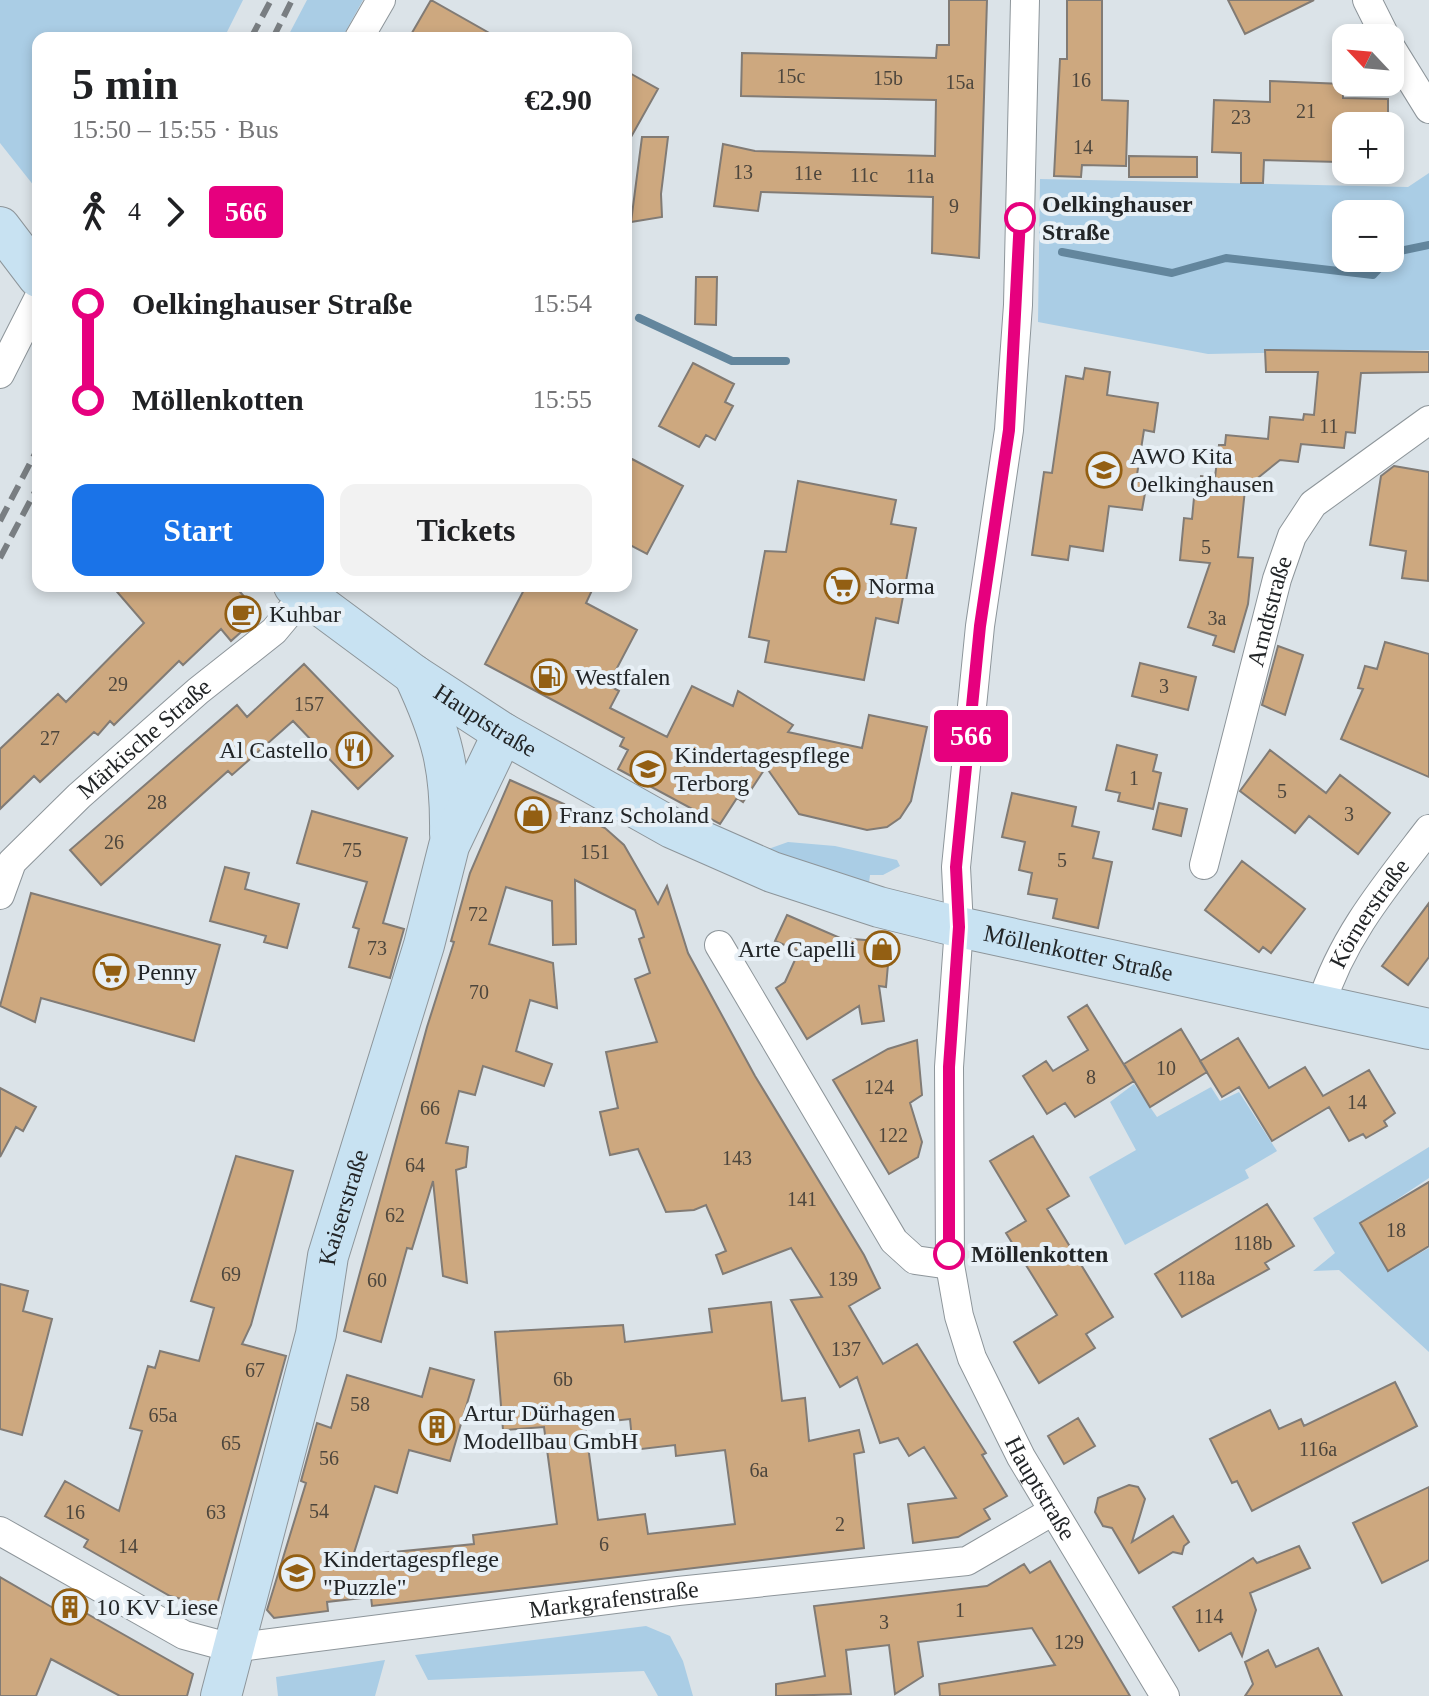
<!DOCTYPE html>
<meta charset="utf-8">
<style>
body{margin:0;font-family:Georgia,serif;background:#f2f2f2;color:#202124;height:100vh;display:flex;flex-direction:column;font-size:30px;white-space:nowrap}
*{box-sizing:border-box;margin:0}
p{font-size:26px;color:#757577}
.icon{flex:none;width:44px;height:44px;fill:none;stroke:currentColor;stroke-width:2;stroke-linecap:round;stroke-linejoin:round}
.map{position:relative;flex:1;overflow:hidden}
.drawer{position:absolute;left:32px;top:32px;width:600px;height:560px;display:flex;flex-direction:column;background:#fff;border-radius:16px;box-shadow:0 4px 12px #0003}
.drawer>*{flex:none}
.badge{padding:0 16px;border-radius:6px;font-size:28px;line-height:52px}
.needle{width:52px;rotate:296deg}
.tools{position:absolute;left:1332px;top:24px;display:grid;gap:16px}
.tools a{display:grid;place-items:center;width:72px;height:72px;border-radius:16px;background:#fff;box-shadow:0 4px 12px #0003;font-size:40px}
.map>.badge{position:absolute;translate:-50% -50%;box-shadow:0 0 0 4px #fff}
.legs{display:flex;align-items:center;gap:12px;height:88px;padding:0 40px;font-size:26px}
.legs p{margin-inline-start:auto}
.headline{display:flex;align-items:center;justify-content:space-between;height:136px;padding:0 40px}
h1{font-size:44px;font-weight:800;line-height:60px}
.primary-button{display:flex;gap:16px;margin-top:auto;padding:16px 40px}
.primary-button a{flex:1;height:92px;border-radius:16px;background:#1a73e8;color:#fff;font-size:32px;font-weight:800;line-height:92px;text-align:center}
.primary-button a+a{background:#f2f2f2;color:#202124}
ul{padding:0 40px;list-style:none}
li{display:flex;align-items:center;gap:28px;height:96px;font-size:30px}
li i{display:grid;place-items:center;width:12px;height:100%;margin:0 10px;background:currentColor}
li i::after{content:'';width:20px;height:20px;margin:-10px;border:6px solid;border-radius:50%;background:#fff}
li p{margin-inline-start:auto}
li:first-child i{background:linear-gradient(#0000 50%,currentColor 0)}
li:last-child i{background:linear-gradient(currentColor 50%,#0000 0)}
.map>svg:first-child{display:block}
.green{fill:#aacde5;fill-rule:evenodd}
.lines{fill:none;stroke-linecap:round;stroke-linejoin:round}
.stream{stroke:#63869d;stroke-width:8}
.building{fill:#cda87f;stroke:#817b75;stroke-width:2;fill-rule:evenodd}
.street-casing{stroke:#8d959a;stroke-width:30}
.secondary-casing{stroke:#8d959a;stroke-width:42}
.street{stroke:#fff;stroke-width:28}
.secondary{stroke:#c8e2f2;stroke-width:40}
.rail{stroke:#797e82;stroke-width:6;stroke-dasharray:16 8;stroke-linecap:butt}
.line-1-casing{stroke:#fff;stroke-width:18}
.line-1{stroke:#e6007e;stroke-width:12}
.stop-1-dot{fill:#fff;stroke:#e6007e;stroke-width:4}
.labels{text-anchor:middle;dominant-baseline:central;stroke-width:8;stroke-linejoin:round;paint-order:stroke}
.number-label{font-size:20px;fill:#4d463d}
.stop-label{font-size:24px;font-weight:bold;fill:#222527;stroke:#e8f0f6;text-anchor:start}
.poi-label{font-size:24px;fill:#222527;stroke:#e8f0f6;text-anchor:start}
.street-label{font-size:24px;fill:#222527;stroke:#e8f0f6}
</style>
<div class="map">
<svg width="1429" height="1696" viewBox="0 0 1429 1696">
<rect width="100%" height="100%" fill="#dbe3e8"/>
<path class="green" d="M0 0H243L224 38H38V191L0 143Z
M307 0H363L342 38H287Z
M1429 173V350L1208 354 1038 322 1040 179 1408 187ZM1346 214H1390V258H1346Z
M788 842 835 846 897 860 900 866 883 875H870L869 883 760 852Z
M1134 1084 1157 1117 1211 1087 1220 1101 1239 1092 1277 1151 1245 1170 1249 1178 1125 1245 1089 1177 1136 1150 1110 1102Z
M1429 1147V1178L1360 1224 1388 1271 1429 1248V1352L1339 1270 1313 1271 1335 1253 1313 1218Z
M646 1626 670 1636 683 1661 693 1696H658L644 1671 428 1680 415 1655Z
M385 1660 375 1696H278L276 1677Z"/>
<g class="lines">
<path class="stream" d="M1062 252 1172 273 1226 258 1373 275 1389 258
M1390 257 1395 252 1429 245
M639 318 732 361H786"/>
</g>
<path class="building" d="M431 0 498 38H409Z
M949 0H987L979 258 932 253 933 197 761 192 758 211 714 206 723 144 755 151 935 156 936 100 741 96 742 53 936 58 937 45H949Z
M1067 0H1102V100L1128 101 1126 166 1082 165 1081 177 1054 176 1060 59H1067Z
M1228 0H1314L1245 34Z
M626 71 658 89 626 146Z
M1270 81 1343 84V98L1388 99V121L1342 120 1339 162 1264 160 1263 183H1241V153L1212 152 1214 100 1270 102Z
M642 137H668L661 194 662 217 631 222Z
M1129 156 1197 157V177H1129Z
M696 277H717L716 325 695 324Z
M1265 350 1429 352V372L1361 373 1355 433 1346 432 1344 448 1301 444 1298 462 1280 460 1254 481 1246 480 1238 557 1253 558 1248 604 1234 652 1213 645 1216 636 1188 627 1210 563 1180 560 1184 518 1192 519 1195 487H1200L1201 476 1215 477 1219 445H1225L1226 435 1268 439 1270 417 1303 420 1304 414 1314 415 1318 372H1266Z
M693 363 734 384 725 402 733 406 715 440 706 435 699 447 659 426Z
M1085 368 1110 372 1107 395 1158 403 1154 432 1144 430 1136 481 1147 482 1142 510 1109 506 1103 551 1070 546 1068 560 1032 555 1044 472 1052 473 1066 376 1083 379Z
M632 459 683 486 647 554 626 543V470Z
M1394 466 1429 472 1428 581 1402 578 1406 551 1370 545 1381 476Z
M798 481 896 500 891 524 916 528 898 623 876 618 864 680 765 662 769 641 749 637 765 551 786 552Z
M112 586H235L260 615 231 641 221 629 183 665 179 661 114 725 110 721 98 735 94 732 40 782 34 776 0 809V749L58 694 66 702 144 623Z
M526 586H594L586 603 637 630 608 685 619 691 610 708 667 737 692 686 733 706 738 691 793 725 788 732 862 748 869 715 927 727 911 801 900 818 887 827 867 830 799 814 766 767 743 802 737 798 720 824 618 769 628 750 620 746 624 738 485 664Z
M1385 642 1429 654V777L1341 739 1363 689 1358 688 1365 666 1377 669Z
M1278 646 1303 655 1285 715 1262 705Z
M1140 663 1196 677 1188 710 1132 696Z
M304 664 393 756 358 789 293 721 232 775 228 771 101 885 70 850 237 705 247 717Z
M1117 745 1157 755 1153 771 1161 773 1153 809 1118 801 1120 793 1106 790Z
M1270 750 1326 793 1340 775 1390 813 1358 854 1309 816 1295 833 1240 791Z
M510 780 564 804 562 808 605 828 624 845 658 904 667 886 688 953 755 1076 864 1255 880 1288 849 1306 883 1364 917 1344 986 1453 982 1455 1007 1496 984 1509 990 1519 958 1537 913 1543 908 1504 956 1498 924 1447 909 1456 898 1438 880 1443 857 1377 840 1387 791 1300 822 1297 791 1248 723 1274 716 1255 726 1251 706 1205 694 1210 666 1212 638 1149 610 1155 600 1112 618 1108 606 1052 657 1042 635 979 650 973 639 939 644 937 635 910 575 880 576 944 553 945 552 901 506 887 489 944 553 963 557 1008 530 1000 516 1051 552 1064 544 1086 483 1066 475 1095 459 1091 446 1143 468 1147 466 1167 456 1170 467 1283 443 1276 433 1181 412 1249 407 1248 381 1342 344 1331 427 1027 454 942 451 941 470 873Z
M1012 793 1076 807 1072 826 1099 832 1093 858 1112 862 1098 928 1053 918 1057 899 1028 894 1032 873 1019 870 1025 842 1002 837Z
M1159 803 1187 809 1181 836 1153 829Z
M312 811 407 838 383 923 404 929 390 978 349 967 359 929 353 927 367 882 297 863Z
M1242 861 1305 909 1271 953 1263 947 1259 952 1205 910Z
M225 867 249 873 245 889 299 904 287 948 264 942 266 936 210 921Z
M31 893 220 945 194 1041 41 998 35 1022 0 1006Z
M1429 903V957L1408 985 1382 966Z
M787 915 840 938 890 942 886 987 879 986 884 1021 862 1024 859 1006 807 1039 776 988 785 982 799 951 775 941Z
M1087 1005 1134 1081 1075 1117 1065 1103 1047 1114 1023 1076 1046 1061 1053 1071 1088 1050 1068 1017Z
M1181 1029 1207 1072 1150 1107 1124 1064Z
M1238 1038 1269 1088 1305 1067 1323 1096 1369 1070 1395 1113 1384 1121 1387 1126 1366 1138 1363 1134 1349 1141 1329 1107 1272 1141 1239 1087 1222 1097 1200 1061Z
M917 1040 922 1095 910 1103 922 1142 918 1157 889 1174 833 1080 888 1049Z
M0 1088 36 1107 23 1131 16 1127 0 1157Z
M1033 1136 1069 1196 1047 1209 1113 1317 1086 1334 1095 1348 1039 1383 1014 1342 1057 1315 1006 1233 1026 1221 990 1161Z
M236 1156 293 1171 251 1325 242 1344 286 1356 216 1608 170 1596 84 1547 88 1540 45 1516 65 1481 119 1511 142 1431 130 1428 148 1366 155 1368 160 1351 199 1361 214 1308 191 1301Z
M1429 1182V1246L1388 1271 1360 1223Z
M1267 1204 1294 1246 1265 1263 1269 1269 1182 1317 1155 1274Z
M0 1284 28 1291 23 1311 52 1319 22 1435 0 1429Z
M771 1302 782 1401 805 1398 809 1441 859 1430 864 1452 854 1454 864 1548 372 1606 371 1597 327 1602 328 1611 274 1618 267 1610 306 1483 301 1481 317 1423 331 1428 347 1375 422 1397 430 1368 474 1380 450 1461 409 1450 397 1493 375 1486 353 1556 474 1544 473 1535 557 1524 544 1427 503 1430 495 1332 623 1325 625 1342 712 1332 709 1309ZM630 1419 633 1450 675 1445 676 1456 725 1450 735 1524 648 1534 645 1514 598 1520 585 1424Z
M1395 1382 1417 1426 1252 1511 1237 1481 1232 1483 1210 1439 1270 1410 1279 1429 1301 1419 1304 1426Z
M1078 1418 1095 1446 1064 1464 1048 1436Z
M1129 1485 1138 1487 1145 1499 1132 1542 1173 1516 1189 1542 1184 1546 1182 1554 1173 1552 1139 1573 1112 1528 1103 1526 1095 1512 1098 1498Z
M1429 1487V1560L1382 1583 1353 1523Z
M1299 1546 1310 1568 1250 1593 1256 1610 1242 1656 1231 1633 1199 1651 1173 1607 1253 1558 1257 1563Z
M1050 1561 1130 1696H940L939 1684 1055 1665 1032 1628 918 1642 923 1676 895 1694 889 1645 846 1650 851 1694 776 1696V1684L825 1676 814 1606 987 1586 1024 1564 1030 1573Z
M0 1577 55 1609 61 1599 193 1674 187 1696H120L51 1659 36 1696H0Z
M1318 1648 1342 1696H1245L1253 1684 1245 1662 1268 1650 1276 1667Z"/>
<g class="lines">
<defs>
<g id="street">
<path id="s1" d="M1025 0 1018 305 1009 430 980 626 956 867 959 927 949 1067 950 1265 959 1316 972 1358 1021 1457 1165 1696"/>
<path d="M1367 0 1386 38"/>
<path d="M359 38 381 0"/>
<path d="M1390 46 1429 109"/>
<path d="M0 374 38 299"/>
<path id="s2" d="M1204 865 1277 579 1292 536 1313 504 1429 420"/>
<path id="s3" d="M0 895 12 862 79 796 198 691 274 631 304 595"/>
<path d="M719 945 894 1241 915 1260 950 1265"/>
<path id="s4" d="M1321 1005C1342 937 1386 885 1429 829"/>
<path id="s5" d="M0 1531 184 1635 232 1648 678 1591 967 1561 1053 1511"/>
</g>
<g id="secondary">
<path d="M0 227 38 277"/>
<path id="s6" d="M294 586 414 675 503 733 672 828 772 872 879 907 959 927 1429 1029"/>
<path d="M414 675C442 735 451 768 450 834"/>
<path id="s7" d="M221 1696 316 1334 328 1256 424 945 449 846 503 733"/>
</g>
</defs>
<use href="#street" class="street-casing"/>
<use href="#secondary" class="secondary-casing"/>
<use href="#street" class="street"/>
<use href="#secondary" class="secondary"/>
<path class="rail" d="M251 38 271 0
M273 38 292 0
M0 521 38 448
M0 558 38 486"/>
</g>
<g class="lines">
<defs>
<path id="line-1" d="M949 1254V1067L959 927 956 867 980 626 1009 430 1020 218"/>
</defs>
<use href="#line-1" class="line-1-casing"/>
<use href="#line-1" class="line-1"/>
</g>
<defs>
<symbol id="school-ring" viewBox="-11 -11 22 22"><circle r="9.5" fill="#e8f0f6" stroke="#935f13" stroke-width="1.5"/><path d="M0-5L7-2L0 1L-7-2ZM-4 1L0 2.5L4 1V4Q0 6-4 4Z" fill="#935f13"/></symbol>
<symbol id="supermarket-ring" viewBox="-11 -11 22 22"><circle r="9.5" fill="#e8f0f6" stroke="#935f13" stroke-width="1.5"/><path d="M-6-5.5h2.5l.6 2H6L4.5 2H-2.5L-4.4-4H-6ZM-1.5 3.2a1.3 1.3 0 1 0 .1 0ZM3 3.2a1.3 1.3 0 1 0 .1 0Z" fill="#935f13"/></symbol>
<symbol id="cafe-ring" viewBox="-11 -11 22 22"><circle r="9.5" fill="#e8f0f6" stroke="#935f13" stroke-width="1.5"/><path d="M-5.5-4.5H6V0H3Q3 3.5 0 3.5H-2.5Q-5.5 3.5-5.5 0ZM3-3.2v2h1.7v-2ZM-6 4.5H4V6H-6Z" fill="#935f13"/></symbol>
<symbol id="fuel-ring" viewBox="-11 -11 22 22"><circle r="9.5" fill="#e8f0f6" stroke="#935f13" stroke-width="1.5"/><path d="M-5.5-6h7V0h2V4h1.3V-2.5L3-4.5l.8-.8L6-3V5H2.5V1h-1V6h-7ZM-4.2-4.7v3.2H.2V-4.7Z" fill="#935f13"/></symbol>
<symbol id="restaurant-ring" viewBox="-11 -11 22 22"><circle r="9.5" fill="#e8f0f6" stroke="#935f13" stroke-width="1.5"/><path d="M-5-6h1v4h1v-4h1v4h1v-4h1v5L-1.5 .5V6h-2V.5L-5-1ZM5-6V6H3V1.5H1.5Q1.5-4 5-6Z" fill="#935f13"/></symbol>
<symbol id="shop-ring" viewBox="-11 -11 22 22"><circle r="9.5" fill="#e8f0f6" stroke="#935f13" stroke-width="1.5"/><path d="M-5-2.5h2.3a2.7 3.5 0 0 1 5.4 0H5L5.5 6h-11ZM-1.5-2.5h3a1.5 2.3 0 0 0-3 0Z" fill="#935f13"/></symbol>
<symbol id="building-ring" viewBox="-11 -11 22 22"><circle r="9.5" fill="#e8f0f6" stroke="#935f13" stroke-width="1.5"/><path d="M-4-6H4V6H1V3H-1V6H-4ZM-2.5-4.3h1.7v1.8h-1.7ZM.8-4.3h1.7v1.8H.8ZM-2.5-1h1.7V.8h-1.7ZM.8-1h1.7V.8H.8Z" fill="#935f13"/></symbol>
</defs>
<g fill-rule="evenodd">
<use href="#school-ring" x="1084" y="450" width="40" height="40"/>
<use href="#supermarket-ring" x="822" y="566" width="40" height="40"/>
<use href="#cafe-ring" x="223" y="594" width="40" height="40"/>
<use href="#fuel-ring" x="529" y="657" width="40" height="40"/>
<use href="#restaurant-ring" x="334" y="730" width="40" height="40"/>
<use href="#school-ring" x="628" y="749" width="40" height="40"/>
<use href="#shop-ring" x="513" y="795" width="40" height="40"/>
<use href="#shop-ring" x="862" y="929" width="40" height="40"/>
<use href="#supermarket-ring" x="91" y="952" width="40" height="40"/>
<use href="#building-ring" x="417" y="1407" width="40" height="40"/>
<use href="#school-ring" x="277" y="1553" width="40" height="40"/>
<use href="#building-ring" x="50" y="1587" width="40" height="40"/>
</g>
<g class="stop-1-dot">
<circle cx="1020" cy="218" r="14"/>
<circle cx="949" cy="1254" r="14"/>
</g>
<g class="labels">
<g class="number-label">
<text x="791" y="76">15c</text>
<text x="888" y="78">15b</text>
<text x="1081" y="80">16</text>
<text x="960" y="82">15a</text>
<text x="1306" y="111">21</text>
<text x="1241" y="117">23</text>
<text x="1083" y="147">14</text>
<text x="743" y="172">13</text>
<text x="808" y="173">11e</text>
<text x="864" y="175">11c</text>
<text x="920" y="176">11a</text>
<text x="954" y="206">9</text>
<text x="1329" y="426">11</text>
<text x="1206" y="547">5</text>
<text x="1217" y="618">3a</text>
<text x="118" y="684">29</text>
<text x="1164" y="686">3</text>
<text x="309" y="704">157</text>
<text x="50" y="738">27</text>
<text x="1134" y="778">1</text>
<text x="1282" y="791">5</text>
<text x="157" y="802">28</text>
<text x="1349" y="814">3</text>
<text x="114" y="842">26</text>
<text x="352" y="850">75</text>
<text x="595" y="852">151</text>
<text x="1062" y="860">5</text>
<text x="478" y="914">72</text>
<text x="377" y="948">73</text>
<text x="479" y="992">70</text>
<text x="1166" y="1068">10</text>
<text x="1091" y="1077">8</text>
<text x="879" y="1087">124</text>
<text x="1357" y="1102">14</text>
<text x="430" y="1108">66</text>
<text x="893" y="1135">122</text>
<text x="737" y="1158">143</text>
<text x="415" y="1165">64</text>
<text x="802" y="1199">141</text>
<text x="395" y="1215">62</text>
<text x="1396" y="1230">18</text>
<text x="1253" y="1243">118b</text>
<text x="231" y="1274">69</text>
<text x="1196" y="1278">118a</text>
<text x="843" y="1279">139</text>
<text x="377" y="1280">60</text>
<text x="846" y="1349">137</text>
<text x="255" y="1370">67</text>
<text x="563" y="1379">6b</text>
<text x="360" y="1404">58</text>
<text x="163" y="1415">65a</text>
<text x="231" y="1443">65</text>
<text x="1318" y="1449">116a</text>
<text x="329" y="1458">56</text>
<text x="759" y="1470">6a</text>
<text x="319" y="1511">54</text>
<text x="75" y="1512">16</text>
<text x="216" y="1512">63</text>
<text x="840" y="1524">2</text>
<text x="604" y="1544">6</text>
<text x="128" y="1546">14</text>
<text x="960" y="1610">1</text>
<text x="1209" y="1616">114</text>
<text x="884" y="1622">3</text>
<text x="1069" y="1642">129</text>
</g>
<g class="stop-label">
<text x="1042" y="204">Oelkinghauser<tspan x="1042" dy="28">Straße</tspan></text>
<text x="971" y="1254">Möllenkotten</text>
</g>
<g class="poi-label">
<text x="1130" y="456">AWO Kita<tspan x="1130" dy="28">Oelkinghausen</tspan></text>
<text x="868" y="586">Norma</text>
<text x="269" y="614">Kuhbar</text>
<text x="575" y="677">Westfalen</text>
<text x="328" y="750" text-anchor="end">Al Castello</text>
<text x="674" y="755">Kindertagespflege<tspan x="674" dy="28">Terborg</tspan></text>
<text x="559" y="815">Franz Scholand</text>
<text x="856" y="949" text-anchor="end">Arte Capelli</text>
<text x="137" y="972">Penny</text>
<text x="463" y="1413">Artur Dürhagen<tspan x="463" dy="28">Modellbau GmbH</tspan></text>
<text x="323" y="1559">Kindertagespflege<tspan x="323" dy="28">"Puzzle"</tspan></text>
<text x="96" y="1607">10 KV Liese</text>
</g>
<g class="street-label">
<text stroke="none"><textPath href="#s2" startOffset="262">Arndtstraße</textPath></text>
<text stroke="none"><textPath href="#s6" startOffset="234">Hauptstraße</textPath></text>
<text stroke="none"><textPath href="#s3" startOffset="216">Märkische Straße</textPath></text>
<text stroke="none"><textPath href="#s4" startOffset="104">Körnerstraße</textPath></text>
<text stroke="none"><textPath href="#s6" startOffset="876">Möllenkotter Straße</textPath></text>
<text stroke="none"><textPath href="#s7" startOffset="504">Kaiserstraße</textPath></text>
<text stroke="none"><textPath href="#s1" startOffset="1512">Hauptstraße</textPath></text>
<text stroke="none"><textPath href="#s5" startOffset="646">Markgrafenstraße</textPath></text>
</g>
</g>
</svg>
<div class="tools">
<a><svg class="needle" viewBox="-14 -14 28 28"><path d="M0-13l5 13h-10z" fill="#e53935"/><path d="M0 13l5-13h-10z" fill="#757577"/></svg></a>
<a>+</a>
<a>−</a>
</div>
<b class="badge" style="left:971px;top:736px;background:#e6007e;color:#fff">566</b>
<section class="drawer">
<div class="headline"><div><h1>5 min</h1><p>15:50 – 15:55 · Bus</p></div><b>€2.90</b></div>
<div class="legs"><svg class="icon" aria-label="walk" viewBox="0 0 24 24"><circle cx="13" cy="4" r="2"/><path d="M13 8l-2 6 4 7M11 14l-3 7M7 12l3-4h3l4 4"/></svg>4<svg class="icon" aria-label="forward" viewBox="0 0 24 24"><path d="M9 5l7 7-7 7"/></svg><b class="badge" style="background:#e6007e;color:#fff">566</b></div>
<ul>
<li><i style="color:#e6007e"></i><b>Oelkinghauser Straße</b><p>15:54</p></li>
<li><i style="color:#e6007e"></i><b>Möllenkotten</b><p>15:55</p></li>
</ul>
<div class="primary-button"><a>Start</a><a>Tickets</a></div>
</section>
</div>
